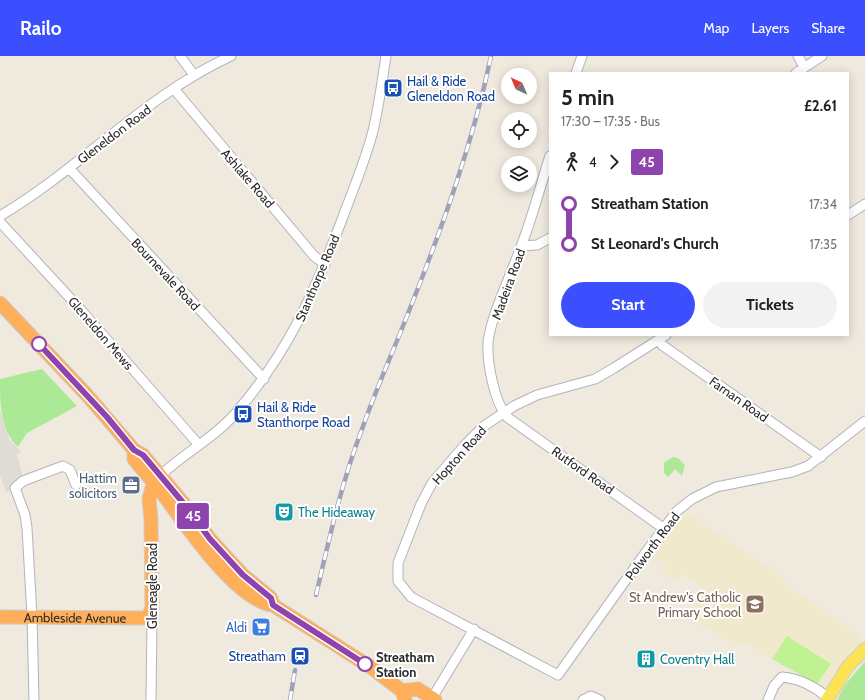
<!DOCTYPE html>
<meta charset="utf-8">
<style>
body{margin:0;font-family:Cabin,sans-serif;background:#f2f2f2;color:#202124;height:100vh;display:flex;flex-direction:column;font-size:15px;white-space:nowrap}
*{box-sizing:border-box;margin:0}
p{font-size:13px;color:#757577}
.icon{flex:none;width:22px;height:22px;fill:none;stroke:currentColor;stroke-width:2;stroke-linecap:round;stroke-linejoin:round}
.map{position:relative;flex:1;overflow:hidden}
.side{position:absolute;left:549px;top:16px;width:300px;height:264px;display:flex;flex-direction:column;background:#fff;border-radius:0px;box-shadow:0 2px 10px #0003}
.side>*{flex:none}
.badge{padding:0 8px;border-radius:3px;font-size:14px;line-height:26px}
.needle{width:26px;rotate:316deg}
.fabs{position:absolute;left:501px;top:12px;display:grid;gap:8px}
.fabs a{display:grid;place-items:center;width:36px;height:36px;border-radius:50%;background:#fff;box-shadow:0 2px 10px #0003;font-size:20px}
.map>.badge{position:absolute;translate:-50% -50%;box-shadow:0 0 0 2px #fff}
.legs{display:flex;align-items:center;gap:6px;height:44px;padding:0 12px;font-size:13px}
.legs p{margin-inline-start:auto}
.headline{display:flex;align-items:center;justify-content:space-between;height:68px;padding:0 12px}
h1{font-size:22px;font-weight:700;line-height:30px}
.primary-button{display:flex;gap:8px;margin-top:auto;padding:8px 12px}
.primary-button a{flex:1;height:46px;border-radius:24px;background:#3b4fff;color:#fff;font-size:16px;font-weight:700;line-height:46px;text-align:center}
.primary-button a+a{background:#f2f2f2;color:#202124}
ul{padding:0 12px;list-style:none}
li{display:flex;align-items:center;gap:14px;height:40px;font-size:15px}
li i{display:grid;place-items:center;width:6px;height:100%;margin:0 5px;background:currentColor}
li i::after{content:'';width:10px;height:10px;margin:-5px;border:3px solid;border-radius:50%;background:#fff}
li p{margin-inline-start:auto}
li:first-child i{background:linear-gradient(#0000 50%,currentColor 0)}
li:last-child i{background:linear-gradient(currentColor 50%,#0000 0)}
header{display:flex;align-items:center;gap:24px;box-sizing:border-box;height:56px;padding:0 20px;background:#3b4fff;color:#fff}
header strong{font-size:19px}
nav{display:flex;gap:22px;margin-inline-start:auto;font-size:14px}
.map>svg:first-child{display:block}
.education{fill:#f1e9cc}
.green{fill:#ace996}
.pitch{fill:#c0f192}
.plaza{fill:#dfdcd5}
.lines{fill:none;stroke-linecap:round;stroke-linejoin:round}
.minor-casing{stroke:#b2b3c1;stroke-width:11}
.major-casing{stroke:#ccc;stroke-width:14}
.highway-casing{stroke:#ccc;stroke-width:15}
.minor{stroke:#fff;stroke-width:9}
.major{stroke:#fce356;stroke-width:12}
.highway{stroke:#ffaf59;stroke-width:13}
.rail-casing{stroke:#a0a1b8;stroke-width:4.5}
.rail{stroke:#fff;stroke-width:3;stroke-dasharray:9;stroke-linecap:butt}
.line-1-casing{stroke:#fff;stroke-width:9}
.line-1{stroke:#8e44ad;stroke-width:6}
.stop-1-dot{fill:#fff;stroke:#8e44ad;stroke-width:2}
.labels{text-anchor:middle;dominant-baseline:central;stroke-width:4;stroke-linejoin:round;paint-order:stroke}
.transit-label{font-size:13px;fill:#164399;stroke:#fff;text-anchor:start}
.street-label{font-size:13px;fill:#2c2c2c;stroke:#fff}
.service-label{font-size:13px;fill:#4e5e75;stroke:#fff;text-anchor:end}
.culture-label{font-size:13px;fill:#0d838f;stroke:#fff;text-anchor:start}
.education-label{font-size:13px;fill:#785e54;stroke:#fff;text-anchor:end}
.shop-label{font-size:13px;fill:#366cbe;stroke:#fff;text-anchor:end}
.stop-label{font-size:13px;font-weight:bold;fill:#2c2c2c;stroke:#fff;text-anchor:start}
</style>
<header>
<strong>Railo</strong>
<nav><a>Map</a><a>Layers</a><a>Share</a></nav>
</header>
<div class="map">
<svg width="865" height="644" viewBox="0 0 865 644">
<rect width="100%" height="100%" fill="#efe9de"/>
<path class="education" d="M688 457 785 522 782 526 861 580 862 584 840 608 824 631 743 586 740 590 688 562 705 533 684 518H680L677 525 662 515 666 509 653 501 676 469Z"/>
<path class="green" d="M42 313 77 350 27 377 18 391C0 374 0 347 0 323Z
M673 401 678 402 685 409 682 420 675 413 668 421 664 417V407Z
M865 605V644H837L845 629Z"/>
<path class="pitch" d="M787 580 831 608 817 628 772 603Z"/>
<path class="plaza" d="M0 355 9 383 21 396 17 398 25 429 6 436 0 419Z"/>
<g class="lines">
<defs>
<path id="minor" d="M180 0 194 19
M798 0 804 11
M576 17 582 0
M796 17 822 0
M174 33 314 200 325 208
M550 100C540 131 532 163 520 193 511 219 491 260 488 286 487 307 494 345 507 361L663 472
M69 112 264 323
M848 159 865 148
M0 160C81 112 146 39 231 0
M0 166 82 255 199 389
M522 190 537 189 550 182
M666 279 614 312 595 323 537 339 514 350 484 370 464 390 432 427 421 448 398 507V525L411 541 558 619 643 500 677 455 692 443 716 431 792 416 808 410 865 365
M658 284 662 289 821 401
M160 420C184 397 213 383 235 358 287 298 313 240 341 166 352 136 365 106 373 75 379 50 382 25 386 0
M149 560 152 566 151 644
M432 642 474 573
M34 644 32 560 27 472 25 459 15 432 23 425 63 410 70 414 76 429
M583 644 591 640 600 644
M768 644 774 630 782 621C798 622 816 631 828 642"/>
<path id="major" d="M827 644 848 610 865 593"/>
<g id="highway">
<path d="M0 247 87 339 134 394 143 399 185 449 210 483 243 519 271 542 273 549"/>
<path d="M134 394V403C143 415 154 426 163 438 184 467 237 546 273 549L372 612 402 635 405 644"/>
<path id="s1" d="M0 561 143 562 149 560 152 551 151 463 149 443 152 432 159 421"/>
<path d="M402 635 418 633 435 644"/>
</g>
</defs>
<use href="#minor" class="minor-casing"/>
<use href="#major" class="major-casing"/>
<use href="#highway" class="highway-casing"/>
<use href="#minor" class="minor"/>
<use href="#major" class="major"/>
<use href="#highway" class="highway"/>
<defs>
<path id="rail" d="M316 539C329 484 341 428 361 376 375 335 393 296 409 255 442 172 473 87 491 0
M290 644 295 614"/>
</defs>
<use href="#rail" class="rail-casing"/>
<use href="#rail" class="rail"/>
</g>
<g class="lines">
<defs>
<path id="line-1" d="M39 288 107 361 134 394 143 399 185 449 210 483 243 519 271 542 273 549 365 608"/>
</defs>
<use href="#line-1" class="line-1-casing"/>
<use href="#line-1" class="line-1"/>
</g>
<defs>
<symbol id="bus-square" viewBox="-11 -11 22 22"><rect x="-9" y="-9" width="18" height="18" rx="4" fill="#1a4fb4" stroke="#fff"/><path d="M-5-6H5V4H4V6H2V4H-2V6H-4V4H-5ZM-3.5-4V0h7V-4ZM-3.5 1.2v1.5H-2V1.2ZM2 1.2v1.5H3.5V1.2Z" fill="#fff"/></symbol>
<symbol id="office-square" viewBox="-11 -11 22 22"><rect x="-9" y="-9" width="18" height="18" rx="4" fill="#5c6f8a" stroke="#fff"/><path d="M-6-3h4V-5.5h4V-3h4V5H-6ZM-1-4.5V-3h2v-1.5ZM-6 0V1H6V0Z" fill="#fff"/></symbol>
<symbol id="theatre-square" viewBox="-11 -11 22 22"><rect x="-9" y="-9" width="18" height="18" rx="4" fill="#0f9aa8" stroke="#fff"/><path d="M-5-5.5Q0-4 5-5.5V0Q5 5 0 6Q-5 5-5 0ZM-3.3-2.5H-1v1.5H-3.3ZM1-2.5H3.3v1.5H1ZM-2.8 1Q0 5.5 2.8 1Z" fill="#fff"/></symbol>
<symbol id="school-square" viewBox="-11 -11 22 22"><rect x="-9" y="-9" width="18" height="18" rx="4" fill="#8d6e63" stroke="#fff"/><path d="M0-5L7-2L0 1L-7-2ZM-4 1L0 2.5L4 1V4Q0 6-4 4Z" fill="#fff"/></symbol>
<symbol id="supermarket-square" viewBox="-11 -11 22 22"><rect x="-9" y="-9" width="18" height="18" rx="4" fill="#3f7fe0" stroke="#fff"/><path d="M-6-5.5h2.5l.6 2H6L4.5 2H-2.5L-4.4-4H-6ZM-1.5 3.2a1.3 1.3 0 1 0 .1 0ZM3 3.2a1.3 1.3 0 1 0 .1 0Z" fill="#fff"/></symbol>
<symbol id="station-square" viewBox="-11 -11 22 22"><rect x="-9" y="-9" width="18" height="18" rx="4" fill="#1a4fb4" stroke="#fff"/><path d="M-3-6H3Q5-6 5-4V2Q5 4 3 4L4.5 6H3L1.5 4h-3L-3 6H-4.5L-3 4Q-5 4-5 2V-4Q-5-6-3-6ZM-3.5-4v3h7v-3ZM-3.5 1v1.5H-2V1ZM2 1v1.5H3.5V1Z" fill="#fff"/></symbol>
<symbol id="building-square" viewBox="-11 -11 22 22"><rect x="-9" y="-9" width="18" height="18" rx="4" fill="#0f9aa8" stroke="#fff"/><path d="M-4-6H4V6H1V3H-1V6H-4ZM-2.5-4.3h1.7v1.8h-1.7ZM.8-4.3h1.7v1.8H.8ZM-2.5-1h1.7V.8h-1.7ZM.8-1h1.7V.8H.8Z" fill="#fff"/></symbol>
</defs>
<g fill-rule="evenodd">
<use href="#bus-square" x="382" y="21" width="22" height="22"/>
<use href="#bus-square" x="232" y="347" width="22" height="22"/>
<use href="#office-square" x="120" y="418" width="22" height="22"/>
<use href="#theatre-square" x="273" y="445" width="22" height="22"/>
<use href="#school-square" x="744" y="537" width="22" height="22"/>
<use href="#supermarket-square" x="250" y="560" width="22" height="22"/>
<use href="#station-square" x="289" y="589" width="22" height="22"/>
<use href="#building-square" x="635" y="592" width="22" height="22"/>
</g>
<g class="stop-1-dot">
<circle cx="39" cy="288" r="7"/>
<circle cx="365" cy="608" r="7"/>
</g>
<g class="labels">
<g class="transit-label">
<text x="407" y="25">Hail &amp; Ride<tspan x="407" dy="15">Gleneldon Road</tspan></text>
<text x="257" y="351">Hail &amp; Ride<tspan x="257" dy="15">Stanthorpe Road</tspan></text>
<text x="286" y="600" text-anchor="end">Streatham</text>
</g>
<g class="street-label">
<text transform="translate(114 78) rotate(-37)">Gleneldon Road</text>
<text transform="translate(248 122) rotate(49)">Ashlake Road</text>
<text transform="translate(166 218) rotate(47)">Bournevale Road</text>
<text transform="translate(317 222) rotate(-67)">Stanthorpe Road</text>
<text transform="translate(508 228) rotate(-70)">Madeira Road</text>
<text transform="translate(101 277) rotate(49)">Gleneldon Mews</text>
<text transform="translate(739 343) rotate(35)">Farnan Road</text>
<text transform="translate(459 399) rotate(-48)">Hopton Road</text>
<text transform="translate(583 414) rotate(35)">Rutford Road</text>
<text transform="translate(652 490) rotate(-53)">Polworth Road</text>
<text transform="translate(152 530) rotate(-90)">Gleneagle Road</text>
<text stroke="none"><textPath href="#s1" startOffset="75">Ambleside Avenue</textPath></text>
</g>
<g class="service-label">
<text x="117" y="422">Hattim<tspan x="117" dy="15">solicitors</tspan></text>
</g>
<g class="culture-label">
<text x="298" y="456">The Hideaway</text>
<text x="660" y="603">Coventry Hall</text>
</g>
<g class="education-label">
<text x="741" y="541">St Andrew's Catholic<tspan x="741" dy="15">Primary School</tspan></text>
</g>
<g class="shop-label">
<text x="247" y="571">Aldi</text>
</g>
<g class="stop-label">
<text x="376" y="601">Streatham<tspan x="376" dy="15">Station</tspan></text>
</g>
</g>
</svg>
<div class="fabs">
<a><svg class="needle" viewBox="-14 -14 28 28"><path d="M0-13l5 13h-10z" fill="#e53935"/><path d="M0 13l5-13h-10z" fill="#757577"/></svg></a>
<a><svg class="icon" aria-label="locate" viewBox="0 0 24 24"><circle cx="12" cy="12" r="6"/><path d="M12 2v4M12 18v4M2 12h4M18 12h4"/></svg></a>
<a><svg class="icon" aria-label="layers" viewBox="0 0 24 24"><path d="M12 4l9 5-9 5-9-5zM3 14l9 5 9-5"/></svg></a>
</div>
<b class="badge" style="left:193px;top:460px;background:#8e44ad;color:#fff">45</b>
<section class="side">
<div class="headline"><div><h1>5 min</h1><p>17:30 – 17:35 · Bus</p></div><b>£2.61</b></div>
<div class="legs"><svg class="icon" aria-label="walk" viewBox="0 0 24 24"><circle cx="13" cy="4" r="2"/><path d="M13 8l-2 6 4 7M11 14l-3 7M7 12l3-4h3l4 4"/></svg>4<svg class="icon" aria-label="forward" viewBox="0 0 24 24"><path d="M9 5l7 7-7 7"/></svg><b class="badge" style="background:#8e44ad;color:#fff">45</b></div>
<ul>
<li><i style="color:#8e44ad"></i><b>Streatham Station</b><p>17:34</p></li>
<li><i style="color:#8e44ad"></i><b>St Leonard's Church</b><p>17:35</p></li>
</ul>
<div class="primary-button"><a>Start</a><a>Tickets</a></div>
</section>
</div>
